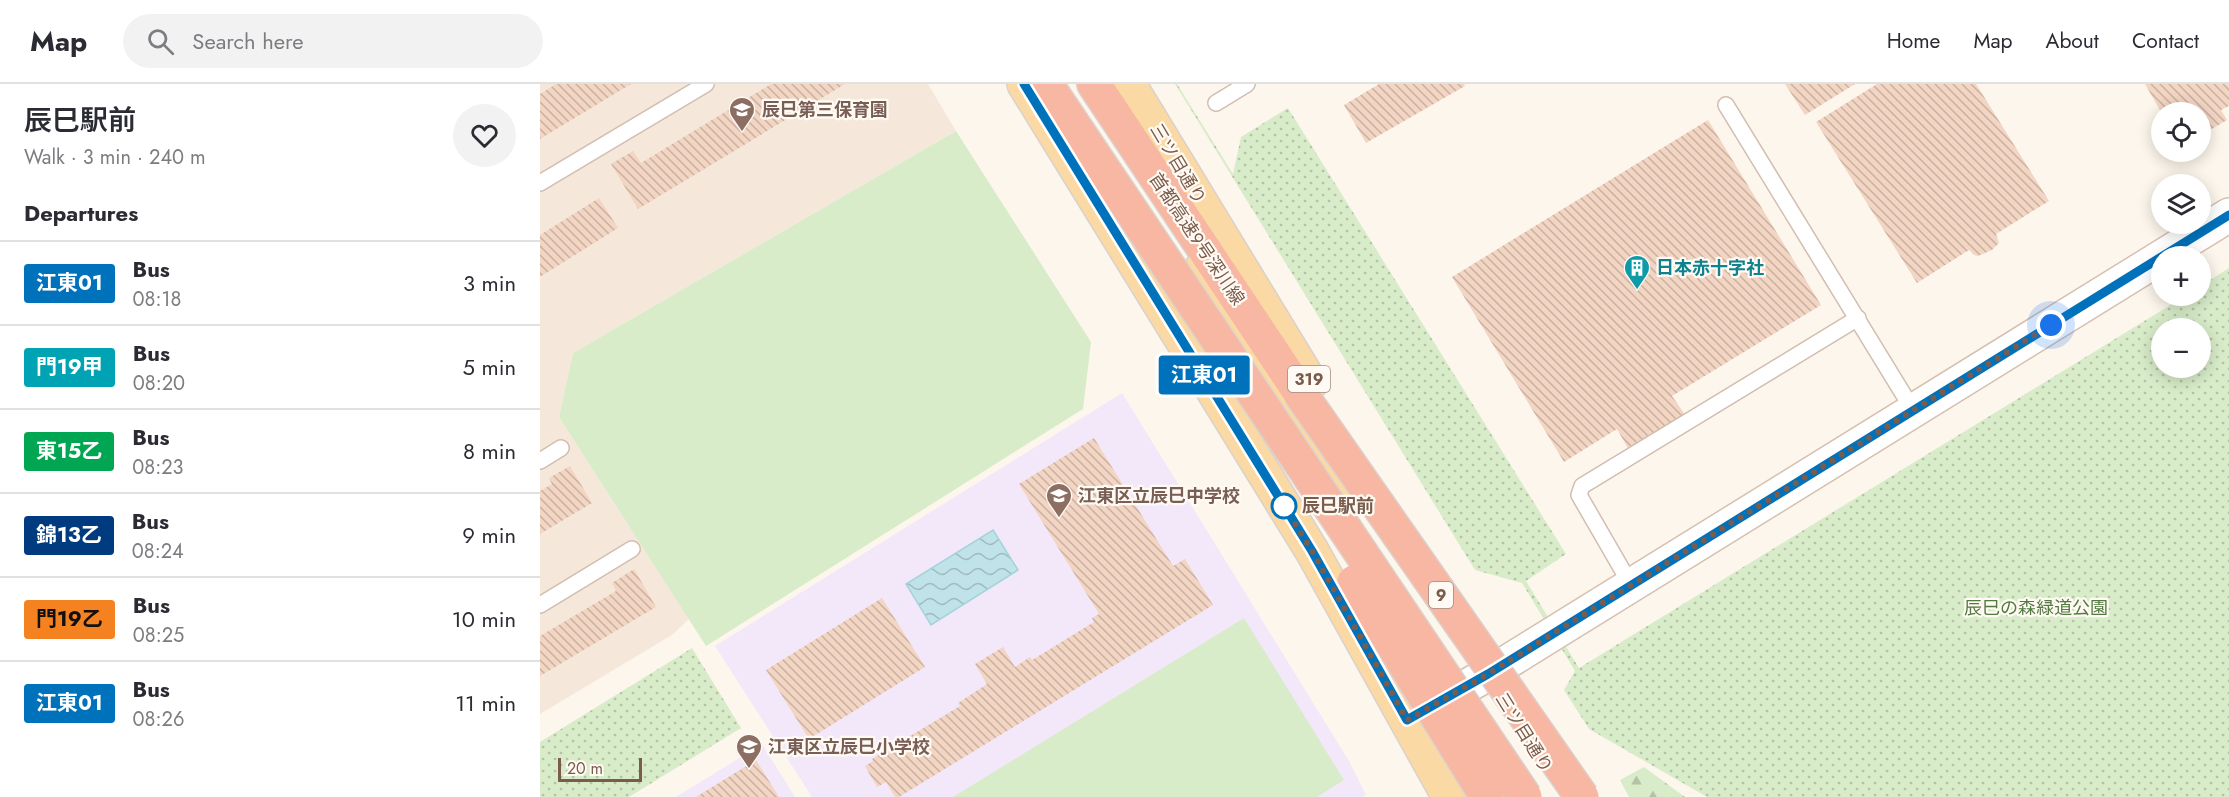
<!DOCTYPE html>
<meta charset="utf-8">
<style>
body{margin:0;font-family:Jost,"Noto Sans JP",sans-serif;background:#f2f2f3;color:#2b2b33;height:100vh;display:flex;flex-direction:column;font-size:22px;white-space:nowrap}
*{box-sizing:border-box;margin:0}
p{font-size:20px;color:#7c7c81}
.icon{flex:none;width:33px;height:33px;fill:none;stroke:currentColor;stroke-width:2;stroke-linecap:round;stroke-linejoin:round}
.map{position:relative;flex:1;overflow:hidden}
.drawer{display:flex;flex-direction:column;background:#fff;width:540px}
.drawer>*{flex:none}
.badge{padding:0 12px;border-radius:4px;font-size:21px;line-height:39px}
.tools{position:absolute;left:1611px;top:18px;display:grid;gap:12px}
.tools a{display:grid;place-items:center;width:60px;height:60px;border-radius:50%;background:#fff;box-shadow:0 3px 15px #0003;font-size:30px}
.scale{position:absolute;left:18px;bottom:15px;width:84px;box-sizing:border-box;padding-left:6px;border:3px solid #7a5c4d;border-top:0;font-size:16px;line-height:21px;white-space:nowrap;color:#7a5c4d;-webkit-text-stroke:4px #fffaf3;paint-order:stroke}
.you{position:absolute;width:30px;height:30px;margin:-15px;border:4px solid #fff;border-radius:50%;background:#1a73e8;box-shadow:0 0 0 9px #1a73e833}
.map>.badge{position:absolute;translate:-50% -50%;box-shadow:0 0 0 3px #fff}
h2{padding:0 24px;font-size:22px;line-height:54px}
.round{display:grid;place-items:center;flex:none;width:63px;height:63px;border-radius:32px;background:#f2f2f3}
.head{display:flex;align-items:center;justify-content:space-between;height:102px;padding:0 24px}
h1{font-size:28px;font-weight:600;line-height:45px}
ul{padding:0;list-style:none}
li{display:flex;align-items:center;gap:18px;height:84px;padding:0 24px;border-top:2px solid #e1e1e2}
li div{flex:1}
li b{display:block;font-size:22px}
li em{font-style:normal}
li .badge{min-width:66px;font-weight:700;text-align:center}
header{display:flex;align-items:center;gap:36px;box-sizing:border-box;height:84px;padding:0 30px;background:#fff;border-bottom:2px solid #e1e1e2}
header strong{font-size:28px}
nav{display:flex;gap:33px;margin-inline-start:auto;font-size:21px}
.search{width:420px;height:54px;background:#f2f2f3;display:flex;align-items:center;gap:15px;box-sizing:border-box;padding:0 21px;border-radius:33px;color:#7c7c81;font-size:22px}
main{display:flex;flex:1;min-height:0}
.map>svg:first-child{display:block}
.residential{fill:#f5e8da}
.education{fill:#f3e8fa}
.forest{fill:url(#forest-firs)}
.park{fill:url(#park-dots);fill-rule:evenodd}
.garden{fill:#d8ecc9}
.water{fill:url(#water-waves);stroke:#a5d3da;stroke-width:1.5}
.building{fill:url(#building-back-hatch)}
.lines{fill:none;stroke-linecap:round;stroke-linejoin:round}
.lane-casing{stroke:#d1beb0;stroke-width:18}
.secondary-casing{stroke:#d6c0b0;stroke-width:36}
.primary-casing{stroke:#dad1cd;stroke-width:36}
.highway-casing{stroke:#dad1cd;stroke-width:36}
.lane{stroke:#fff;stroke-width:15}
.secondary{stroke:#fff;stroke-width:33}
.primary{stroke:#fbd9a5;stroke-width:33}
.highway{stroke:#f7b7a3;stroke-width:33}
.highway-bridge-casing{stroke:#dad1cd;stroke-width:36;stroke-linecap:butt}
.highway-bridge{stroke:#f7b7a3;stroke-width:33}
.line-casing{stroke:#fff;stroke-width:14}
.line{stroke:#0072bc;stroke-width:9}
.walk{stroke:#7a5c4d;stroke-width:6;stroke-dasharray:0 10.8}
.stop-dot{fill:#fff;stroke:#0072bc;stroke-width:3}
.labels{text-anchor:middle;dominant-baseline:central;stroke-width:4.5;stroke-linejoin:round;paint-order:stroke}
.shield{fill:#fffaf3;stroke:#a28b7f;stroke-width:1.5}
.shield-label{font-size:16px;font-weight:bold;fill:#7a5c4d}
.education-label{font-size:18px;font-weight:bold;fill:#785e54;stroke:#fffaf3;text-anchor:start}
.street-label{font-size:18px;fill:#7a5c4d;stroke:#fffaf3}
.culture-label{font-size:18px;font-weight:bold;fill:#0d838f;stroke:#fffaf3;text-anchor:start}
.stop-label{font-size:18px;font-weight:bold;fill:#7a5c4d;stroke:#fffaf3;text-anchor:start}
.park-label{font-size:18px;fill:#537a41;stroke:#fffaf3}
</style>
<header>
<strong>Map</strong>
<div class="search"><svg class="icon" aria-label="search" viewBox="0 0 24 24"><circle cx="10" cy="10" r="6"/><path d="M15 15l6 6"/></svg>Search here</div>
<nav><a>Home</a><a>Map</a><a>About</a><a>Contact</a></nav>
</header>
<main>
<section class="drawer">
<div class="head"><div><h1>辰巳駅前</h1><p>Walk · 3 min · 240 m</p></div><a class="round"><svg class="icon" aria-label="heart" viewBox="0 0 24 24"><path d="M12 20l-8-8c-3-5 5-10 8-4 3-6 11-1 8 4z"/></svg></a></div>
<h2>Departures</h2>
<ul>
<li><span class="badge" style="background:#0072bc;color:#fff">江東01</span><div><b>Bus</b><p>08:18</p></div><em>3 min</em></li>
<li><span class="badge" style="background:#00a3b4;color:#fff">門19甲</span><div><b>Bus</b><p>08:20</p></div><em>5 min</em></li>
<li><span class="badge" style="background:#00a651;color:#fff">東15乙</span><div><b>Bus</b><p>08:23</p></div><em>8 min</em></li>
<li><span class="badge" style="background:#003b80;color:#fff">錦13乙</span><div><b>Bus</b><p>08:24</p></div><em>9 min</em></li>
<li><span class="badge" style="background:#f58220;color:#111">門19乙</span><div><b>Bus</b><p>08:25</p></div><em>10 min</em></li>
<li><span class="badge" style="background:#0072bc;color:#fff">江東01</span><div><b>Bus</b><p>08:26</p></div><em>11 min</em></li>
</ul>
</section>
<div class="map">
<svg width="1689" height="713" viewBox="0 0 1689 713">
<defs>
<pattern id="forest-firs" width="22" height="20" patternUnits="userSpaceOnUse" patternTransform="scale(1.5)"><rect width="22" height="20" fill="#d8ecc9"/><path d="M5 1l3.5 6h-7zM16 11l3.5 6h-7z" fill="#b4c2a5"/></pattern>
<pattern id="park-dots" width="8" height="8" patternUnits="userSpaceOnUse" patternTransform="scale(1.5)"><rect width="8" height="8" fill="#d8ecc9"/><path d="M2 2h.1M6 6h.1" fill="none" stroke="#b4c2a5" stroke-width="1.8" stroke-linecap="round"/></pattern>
<pattern id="water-waves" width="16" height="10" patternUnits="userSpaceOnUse" patternTransform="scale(1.5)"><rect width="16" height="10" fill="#bfe3e8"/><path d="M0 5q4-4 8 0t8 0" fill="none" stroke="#a0bbbe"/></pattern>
<pattern id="building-back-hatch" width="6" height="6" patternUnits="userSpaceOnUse" patternTransform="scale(1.5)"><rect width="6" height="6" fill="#f3d5c3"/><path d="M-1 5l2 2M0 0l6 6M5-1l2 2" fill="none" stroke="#cab0a1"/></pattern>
</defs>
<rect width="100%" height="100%" fill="#fdf6ec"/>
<path class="residential" d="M0 0H388L416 47 33 269 19 333 149 535 132 551 0 630Z"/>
<path class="education" d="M582 309 809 677 826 711 822 713H272L175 562Z
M222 660 255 713H136Z"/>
<path class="forest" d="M1104 683 1145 713H1089L1080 696Z"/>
<path class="park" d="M635 0H637L693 90 701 53 748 24 1026 470 986 497 1039 584 1645 212H1660L1661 202 1689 184V713H1167L1049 645 1024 606 1035 587 982 499 935 486ZM1622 244H1660V284H1622Z
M152 564 201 644 89 713H0V658Z"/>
<path class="garden" d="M416 47 551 258 543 325 166 562 19 333 33 269Z
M704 534 804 696 777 713H413Z"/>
<path class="water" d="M453 446 478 486 391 541 366 500Z"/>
<path class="building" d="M16 0H91L0 55V10Z
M231 0H305L98 125 71 80 93 67 101 79Z
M839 0H924L925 2 826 59 804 21Z
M1245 0H1315L1265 31Z
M1337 0H1436L1509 117 1456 150 1459 159 1452 166 1438 172 1434 171 1429 166 1377 199 1276 38Z
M1605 0H1689V22L1681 26 1687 36 1660 52V28H1621Z
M1168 36 1281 221 1132 312 1146 332 1089 366 1077 345 1024 378 912 193Z
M59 114 78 144 0 193V151Z
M554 354 633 482 645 475 673 521 359 713H355L346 698 337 703 325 682 333 677 332 675 420 622 418 619 447 600 435 580 463 563 475 583 490 573 492 576 554 538 552 534 559 530 479 400Z
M30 382 52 419 0 450V407L12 400 9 394Z
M94 485 116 523 0 592V552L76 507 72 499Z
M342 514 385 583 269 655 226 586Z
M216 676 239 713H156Z"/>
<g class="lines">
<defs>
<path id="lane" d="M676 19 707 0
M1186 21 1373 326
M0 99 166 0
M0 377 21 364
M1091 501 1039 411 1042 402 1318 234
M0 521 92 465"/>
<path id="secondary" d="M892 622 948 590 1689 131"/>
<path id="primary" d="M484 0 772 467 909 713
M589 0 771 299
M660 186 803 414"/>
<path id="highway" d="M554 0 760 309"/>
</defs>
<use href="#lane" class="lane-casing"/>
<use href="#secondary" class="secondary-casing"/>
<use href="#primary" class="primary-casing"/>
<use href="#highway" class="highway-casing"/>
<use href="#lane" class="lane"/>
<use href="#secondary" class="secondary"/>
<use href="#primary" class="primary"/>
<use href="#highway" class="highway"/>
<defs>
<path id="highway-bridge" d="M506 0 985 713
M760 309 1042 713
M814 498 947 713"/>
</defs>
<use href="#highway-bridge" class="highway-bridge-casing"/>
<use href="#highway-bridge" class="highway-bridge"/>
</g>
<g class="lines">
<defs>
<path id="line" d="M484 0 772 467 867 636 948 590 1689 131"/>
</defs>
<use href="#line" class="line-casing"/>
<use href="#line" class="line"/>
<path class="walk" d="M744 422 772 467 867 636 948 590 1511 241"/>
</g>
<defs>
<symbol id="school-pin" viewBox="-11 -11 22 30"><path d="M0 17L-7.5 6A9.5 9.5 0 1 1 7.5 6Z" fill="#8d6e63" stroke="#fffaf3"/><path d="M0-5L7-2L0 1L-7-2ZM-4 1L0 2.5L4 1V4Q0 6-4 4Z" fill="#fff"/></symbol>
<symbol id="building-pin" viewBox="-11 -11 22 30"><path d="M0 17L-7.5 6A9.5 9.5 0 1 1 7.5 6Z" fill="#0f9aa8" stroke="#fffaf3"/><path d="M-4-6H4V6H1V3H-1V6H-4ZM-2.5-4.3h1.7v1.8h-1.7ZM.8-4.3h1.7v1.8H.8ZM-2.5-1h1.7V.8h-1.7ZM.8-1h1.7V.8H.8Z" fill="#fff"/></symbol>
</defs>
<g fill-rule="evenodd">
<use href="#school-pin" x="187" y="11" width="30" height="40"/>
<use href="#building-pin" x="1082" y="169" width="30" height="40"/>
<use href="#school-pin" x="504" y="397" width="30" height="40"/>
<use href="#school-pin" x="194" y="648" width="30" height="40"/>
</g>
<circle class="stop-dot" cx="744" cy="422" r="12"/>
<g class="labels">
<g class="shield">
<rect x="748" y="282" width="42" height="26" rx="4.5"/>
<rect x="889" y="498" width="24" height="26" rx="4.5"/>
</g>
<g class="shield-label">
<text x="769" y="295">319</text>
<text x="901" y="511">9</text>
</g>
<g class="education-label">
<text x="222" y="26">辰巳第三保育園</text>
<text x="538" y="412">江東区立辰巳中学校</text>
<text x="228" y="663">江東区立辰巳小学校</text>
</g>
<g class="street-label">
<text transform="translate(638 80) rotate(59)">三ツ目通り</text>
<text transform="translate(657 155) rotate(56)">首都高速9号深川線</text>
<text transform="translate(984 649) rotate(58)">三ツ目通り</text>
</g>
<g class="culture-label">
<text x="1116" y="184">日本赤十字社</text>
</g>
<g class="stop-label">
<text x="762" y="422">辰巳駅前</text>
</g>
<g class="park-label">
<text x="1496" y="524">辰巳の森緑道公園</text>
</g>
</g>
</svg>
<div class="tools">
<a><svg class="icon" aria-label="locate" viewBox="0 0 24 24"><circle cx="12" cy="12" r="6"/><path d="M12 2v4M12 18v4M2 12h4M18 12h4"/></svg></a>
<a><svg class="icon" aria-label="layers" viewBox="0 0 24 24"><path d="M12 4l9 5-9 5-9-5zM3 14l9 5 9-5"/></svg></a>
<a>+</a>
<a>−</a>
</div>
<div class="scale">20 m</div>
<div class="you" style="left:1511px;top:241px"></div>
<b class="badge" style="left:664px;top:291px;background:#0072bc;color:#fff">江東01</b>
</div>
</main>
